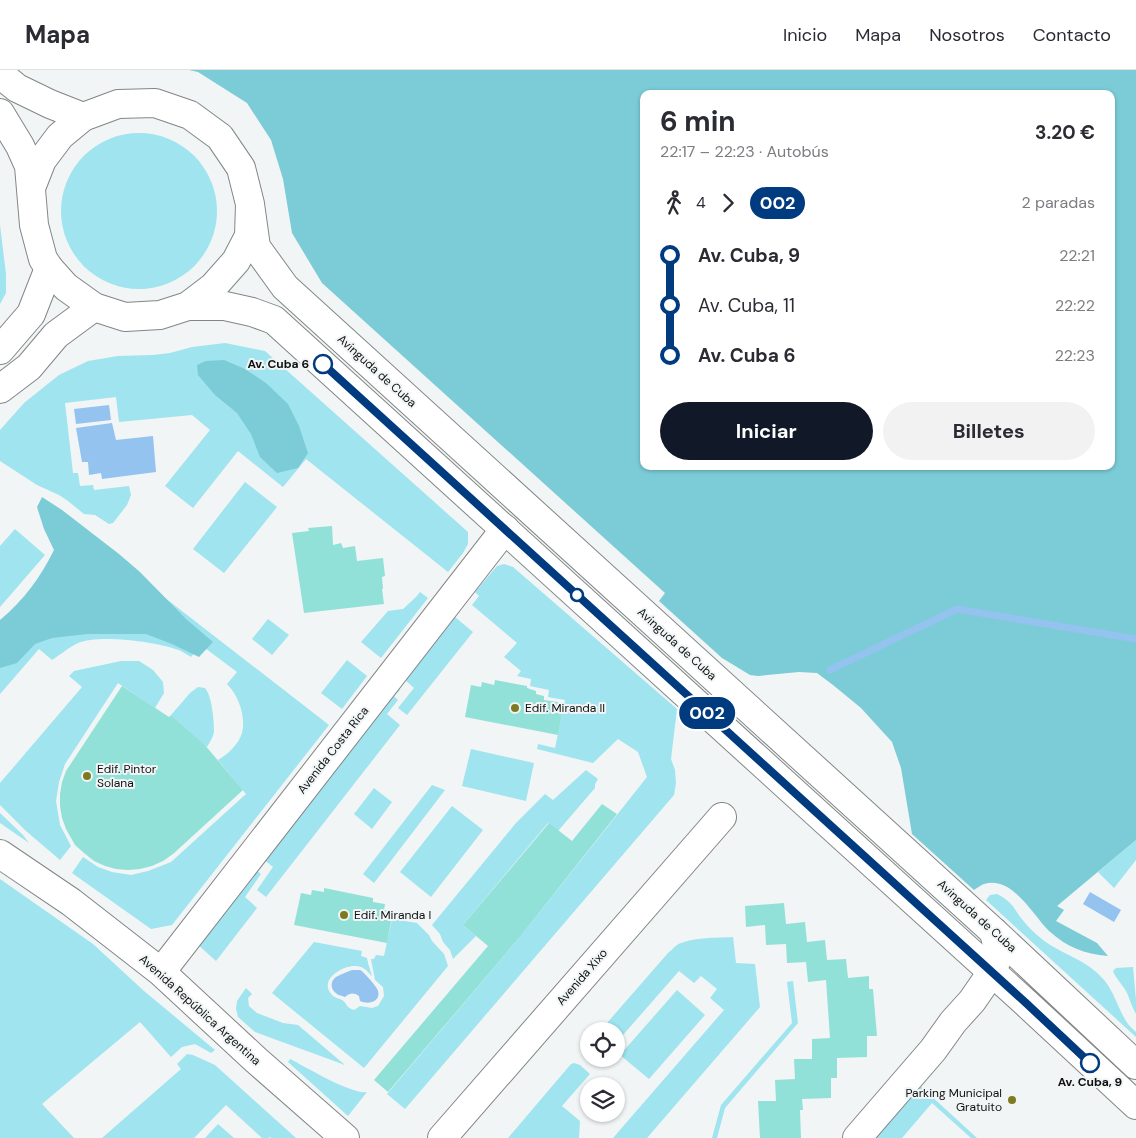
<!DOCTYPE html>
<html lang="es">
<meta charset="utf-8">
<style>
body{margin:0;font-family:"DM Sans",sans-serif;background:#f2f2f3;color:#2b2b33;height:100vh;display:flex;flex-direction:column;font-size:19px;white-space:nowrap}
*{box-sizing:border-box;margin:0}
p{font-size:16px;color:#7c7c81}
.icon{flex:none;width:28px;height:28px;fill:none;stroke:currentColor;stroke-width:2;stroke-linecap:round;stroke-linejoin:round}
.map{position:relative;flex:1;overflow:hidden}
.details{position:absolute;left:640px;top:20px;width:475px;height:380px;display:flex;flex-direction:column;background:#fff;border-radius:10px;box-shadow:0 1px 4px #0004}
.details>*{flex:none}
.badge{padding:0 10px;border-radius:16px;font-size:18px;line-height:32px}
.buttons{position:absolute;left:580px;top:952px;display:grid;gap:10px}
.buttons a{display:grid;place-items:center;width:45px;height:45px;border-radius:50%;background:#fff;box-shadow:0 1px 4px #0004;font-size:25px}
.map>.badge{position:absolute;translate:-50% -50%;box-shadow:0 0 0 2px #fff}
.legs{display:flex;align-items:center;gap:8px;height:55px;padding:0 20px;font-size:16px}
.legs p{margin-inline-start:auto}
.summary{display:flex;align-items:center;justify-content:space-between;height:85px;padding:0 20px}
h1{font-size:28px;font-weight:700;line-height:38px}
.cta{display:flex;gap:10px;margin-top:auto;padding:10px 20px}
.cta a{flex:1;height:58px;border-radius:30px;background:#111827;color:#fff;font-size:20px;font-weight:700;line-height:58px;text-align:center}
.cta a+a{background:#f2f2f3;color:#2b2b33}
ul{padding:0 20px;list-style:none}
li{display:flex;align-items:center;gap:18px;height:50px;font-size:19px}
li i{display:grid;place-items:center;width:8px;height:100%;margin:0 6px;background:currentColor}
li i::after{content:'';width:12px;height:12px;margin:-6px;border:4px solid;border-radius:50%;background:#fff}
li p{margin-inline-start:auto}
li:first-child i{background:linear-gradient(#0000 50%,currentColor 0)}
li:last-child i{background:linear-gradient(currentColor 50%,#0000 0)}
header{display:flex;align-items:center;gap:30px;box-sizing:border-box;height:70px;padding:0 25px;background:#fff;border-bottom:1px solid #e1e1e2}
header strong{font-size:24px}
nav{display:flex;gap:28px;margin-inline-start:auto;font-size:18px}
.map>svg:first-child{display:block}
.green{fill:#9fe4ee}
.forest{fill:#7bccd7;fill-rule:evenodd}
.water{fill:#94c3ef}
.lines{fill:none;stroke-linecap:round;stroke-linejoin:round}
.stream{stroke:#94c3ef;stroke-width:7}
.building{fill:#91e1d9}
.minor-casing{stroke:#838687;stroke-width:30}
.major-casing{stroke:#838687;stroke-width:30}
.minor{stroke:#fff;stroke-width:28}
.major{stroke:#fff;stroke-width:28}
.line-1-casing{stroke:#fff;stroke-width:11}
.line-1{stroke:#003b80;stroke-width:8}
.stop-1-dot{fill:#fff;stroke:#003b80;stroke-width:2.5}
.poi-dot{fill:#7e7a21;stroke:#f1f5f5;stroke-width:2}
.labels{text-anchor:middle;dominant-baseline:central;stroke-width:4;stroke-linejoin:round;paint-order:stroke}
.stop-label{font-size:12px;font-weight:bold;fill:#0f1111;stroke:#f1f5f5;text-anchor:end}
.street-label{font-size:12px;fill:#0f1111;stroke:#f1f5f5}
.poi-label{font-size:12px;fill:#0f1111;stroke:#f1f5f5;text-anchor:start}
</style>
<header>
<strong>Mapa</strong>
<nav><a>Inicio</a><a>Mapa</a><a>Nosotros</a><a>Contacto</a></nav>
</header>
<div class="map">
<svg width="1136" height="1068" viewBox="0 0 1136 1068">
<rect width="100%" height="100%" fill="#f1f5f5"/>
<path class="green" d="M61 141a78 78 0 1 1 156 0a78 78 0 1 1-156 0Z
M0 155 6 204V223L0 234Z
M225 273 265 281 468 462V474L463 483 448 502 306 389 283 417 238 381 193 438 165 416 210 360 192 345 119 352 116 327 65 333 73 403H78L80 416 93 415 94 420 129 416 131 425 127 435 113 453 109 454 95 445 84 444 68 431 59 425 37 415 0 391V360L24 333 59 305 88 291 118 286 153 285 170 283 192 277Z
M245 412 277 437 224 503 193 479Z
M15 459 45 485 0 537V476Z
M504 494 513 497 677 639 671 689 675 700 676 713 674 725 405 1039 387 1024 520 867 647 707 638 682 618 669 593 693 537 679 538 674 555 678 565 630 548 627 549 620 530 616 531 609 517 606 521 601 504 587 517 573 472 535 479 526 475 522 497 496Z
M124 496 329 655 172 855 151 859 72 803 83 787 98 797 112 802 131 805 148 801 171 792 246 724 218 690C227 685 239 674 242 663 246 647 239 626 227 614L237 602 201 575 191 587C188 585 184 583 181 581 160 572 99 564 78 573 69 577 60 585 52 590L39 579 0 624V571Z
M420 522 428 528 381 588 361 572 388 541 403 539 416 527Z
M455 547 473 562 407 645 398 638 414 618 404 609Z
M268 549 289 565 272 585 252 569Z
M347 590 367 606 342 639 321 623Z
M121 591H139L153 600 163 612 164 623 155 638 118 613 65 694 59 712 56 731 60 755 71 776 60 790 26 761 0 735V713L82 617 69 606 74 601Z
M198 617 205 618C212 626 214 651 214 662 213 667 210 672 207 677L171 645 190 623Z
M397 617 400 620 394 626 398 630 387 644 400 655 266 827 257 820 273 797 262 788Z
M471 679 534 693 526 731 462 716Z
M586 700 598 709 595 714V718L558 761 548 753 463 855 476 866 453 889 450 880 443 872 440 864 432 855 516 753 545 724 553 730Z
M432 715 445 720 374 813 363 804Z
M374 718 392 732 372 759 354 744Z
M452 736 483 760 431 827 400 802Z
M0 743 23 765 29 773 0 753Z
M1136 770V790L1114 818 1098 802Z
M254 798 261 804 245 827 257 838 216 891 196 873Z
M0 809 93 874 144 921 215 980 211 983 195 974 182 977 171 987 140 952 42 1034 74 1068H0Z
M997 824C1015 833 1014 841 1026 854 1031 860 1037 865 1043 870 1063 885 1088 890 1104 910 1115 923 1118 940 1128 954 1130 957 1133 959 1136 962V967L986 830 990 825Z
M392 849 417 853 429 865 432 871 444 884 448 896 364 998 272 923 314 872 362 881 361 886 367 888 368 893 372 906C369 904 367 900 363 898 349 890 316 909 332 925 335 928 338 928 342 930 347 933 346 938 354 940L360 936 372 938 378 936 384 926 383 917 375 910 371 889H374L376 885 384 886Z
M733 867 736 893 755 894 760 937 647 1068H613L724 940 710 928 717 919 701 906 694 913 679 901 616 973V961H600L668 883C671 881 674 877 677 875 691 867 717 868 733 867Z
M1133 897 1136 930V944C1132 937 1130 930 1127 923 1123 915 1116 909 1113 901L1116 898Z
M793 911 798 953 725 1038 717 1068H712L721 1035 792 953 787 912Z
M246 918 252 924 248 928 249 936 257 943 283 953 298 955 345 995 255 962 238 947 236 939 237 931Z
M677 920 705 945 649 1009 620 985Z
M187 984 193 985 215 995 296 1068H271L270 1067 268 1068H262L226 1035 194 1068H102L181 999 177 994Z
M290 989C306 997 352 1025 367 1022L348 1046 288 992Z
M574 993 580 995 590 1004 562 1036 580 1051 579 1068H508L571 994Z
M917 1013 977 1068H971L932 1033 902 1068H870Z
M218 1054 234 1068H205Z"/>
<path class="forest" d="M189 0H1136V770L1057 836 1064 840 1056 851 1097 873 1108 886C1084 884 1067 877 1049 861 1033 845 1012 805 984 814 981 815 977 818 974 820L912 764 901 698 892 672 861 638 833 615 817 603 799 602 758 606 750 605 722 588 659 531 665 523 322 213 292 163 283 109 271 70 247 33 198 2ZM644 24H1111V396H644Z
M224 290 245 299 266 313 288 334 299 356 308 383 298 398 277 403 260 387 251 364 237 343 215 325 198 305 197 295 206 291Z
M42 427 62 440 119 484 140 502 186 549 213 572 199 587 172 574 146 564H87L52 568 35 574 17 593 0 598V550C24 530 40 508 54 480L44 459 37 437Z"/>
<path class="water" d="M109 335 111 350 76 354 74 339Z
M112 353 116 370 153 366 156 402 102 409 101 403 89 405 88 392H82L76 358Z
M1090 822 1121 840 1114 852 1083 834Z
M352 900C354 900 358 900 360 900 363 901 378 918 378 921 381 932 368 935 360 931L359 926C354 922 349 923 345 927 343 926 338 925 337 924 330 920 330 911 336 907 341 904 347 902 352 900Z"/>
<g class="lines">
<path class="stream" d="M830 600 957 539 1136 569"/>
</g>
<path class="building" d="M332 456 333 475 341 473 343 478 355 476 357 491 383 488 385 506 382 507 383 519H382L384 534 304 543 292 463 309 461 308 458Z
M495 610 527 616V618L536 621V624L544 626V630L564 633 558 665 465 647 471 615 481 617 482 612 494 615Z
M122 616 169 647 171 645 204 674 243 720 173 784 163 791 152 796 140 799 128 800 116 799 105 796 94 791 84 783 75 775 66 759 62 748 60 736V724L62 712 66 701Z
M602 734 617 744 520 867 388 1022 374 1010 488 876 463 855 549 753 572 771Z
M324 818 373 828V832L385 834 384 840 393 841 387 873 294 855 301 823 311 825 312 820 324 822Z
M784 833 786 854 805 852 807 872 825 870 827 890 846 889 848 908 869 906V919H873L877 966H867V987L837 988V1008H831V1028L802 1029 803 1040H800L801 1068H760L758 1031H776L775 1010 795 1009 794 989H812V969L830 968 826 910 808 912 806 892 787 893 786 874 766 875 765 855 746 857 745 836Z"/>
<g class="lines">
<defs>
<path id="minor" d="M0 280 31 244 49 198
M0 319 29 297 56 265 94 237
M0 784 71 832 161 902 256 990 345 1068
M161 902 505 459
M442 1068 722 747
M857 1068 933 980 953 952 972 931 992 902 999 884 994 862"/>
<path id="major" d="M0 4 17 18 50 34 83 47
M0 43 20 76 29 96 34 155 43 189 49 198 66 217 94 237 125 247 160 245 188 236 213 217 236 191 249 166 250 134 241 98 220 67 190 45 155 33 118 34 83 47 60 66 42 90 31 118
M250 134 256 177 285 217 994 862 1136 995
M188 236H225L252 242 274 250 1026 933 1136 1035"/>
</defs>
<use href="#minor" class="minor-casing"/>
<use href="#major" class="major-casing"/>
<use href="#minor" class="minor"/>
<use href="#major" class="major"/>
</g>
<g class="lines">
<defs>
<path id="line-1" d="M323 294 1026 933 1090 993"/>
</defs>
<use href="#line-1" class="line-1-casing"/>
<use href="#line-1" class="line-1"/>
</g>
<g class="stop-1-dot">
<circle cx="323" cy="294" r="9"/>
<circle cx="577" cy="525" r="6"/>
<circle cx="1090" cy="993" r="9"/>
</g>
<g class="poi-dot">
<circle cx="515" cy="638" r="5"/>
<circle cx="87" cy="706" r="5"/>
<circle cx="344" cy="845" r="5"/>
<circle cx="1012" cy="1030" r="5"/>
</g>
<g class="labels">
<g class="stop-label">
<text x="309" y="294">Av. Cuba 6</text>
<text x="1090" y="1012" text-anchor="middle">Av. Cuba, 9</text>
</g>
<g class="street-label">
<text transform="translate(377 301) rotate(42)">Avinguda de Cuba</text>
<text transform="translate(677 574) rotate(42)">Avinguda de Cuba</text>
<text transform="translate(333 680) rotate(-52)">Avenida Costa Rica</text>
<text transform="translate(977 846) rotate(42)">Avinguda de Cuba</text>
<text transform="translate(582 907) rotate(-49)">Avenida Xixo</text>
<text transform="translate(200 940) rotate(42)">Avenida República Argentina</text>
</g>
<g class="poi-label">
<text x="525" y="638">Edif. Miranda II</text>
<text x="97" y="699">Edif. Pintor<tspan x="97" dy="14">Solana</tspan></text>
<text x="354" y="845">Edif. Miranda I</text>
<text x="1002" y="1023" text-anchor="end">Parking Municipal<tspan x="1002" dy="14">Gratuito</tspan></text>
</g>
</g>
</svg>
<div class="buttons">
<a><svg class="icon" aria-label="locate" viewBox="0 0 24 24"><circle cx="12" cy="12" r="6"/><path d="M12 2v4M12 18v4M2 12h4M18 12h4"/></svg></a>
<a><svg class="icon" aria-label="layers" viewBox="0 0 24 24"><path d="M12 4l9 5-9 5-9-5zM3 14l9 5 9-5"/></svg></a>
</div>
<b class="badge" style="left:707px;top:643px;background:#003b80;color:#fff">002</b>
<section class="details">
<div class="summary"><div><h1>6 min</h1><p>22:17 – 22:23 · Autobús</p></div><b>3.20 €</b></div>
<div class="legs"><svg class="icon" aria-label="walk" viewBox="0 0 24 24"><circle cx="13" cy="4" r="2"/><path d="M13 8l-2 6 4 7M11 14l-3 7M7 12l3-4h3l4 4"/></svg>4<svg class="icon" aria-label="forward" viewBox="0 0 24 24"><path d="M9 5l7 7-7 7"/></svg><b class="badge" style="background:#003b80;color:#fff">002</b><p>2 paradas</p></div>
<ul>
<li><i style="color:#003b80"></i><b>Av. Cuba, 9</b><p>22:21</p></li>
<li><i style="color:#003b80"></i><span>Av. Cuba, 11</span><p>22:22</p></li>
<li><i style="color:#003b80"></i><b>Av. Cuba 6</b><p>22:23</p></li>
</ul>
<div class="cta"><a>Iniciar</a><a>Billetes</a></div>
</section>
</div>
